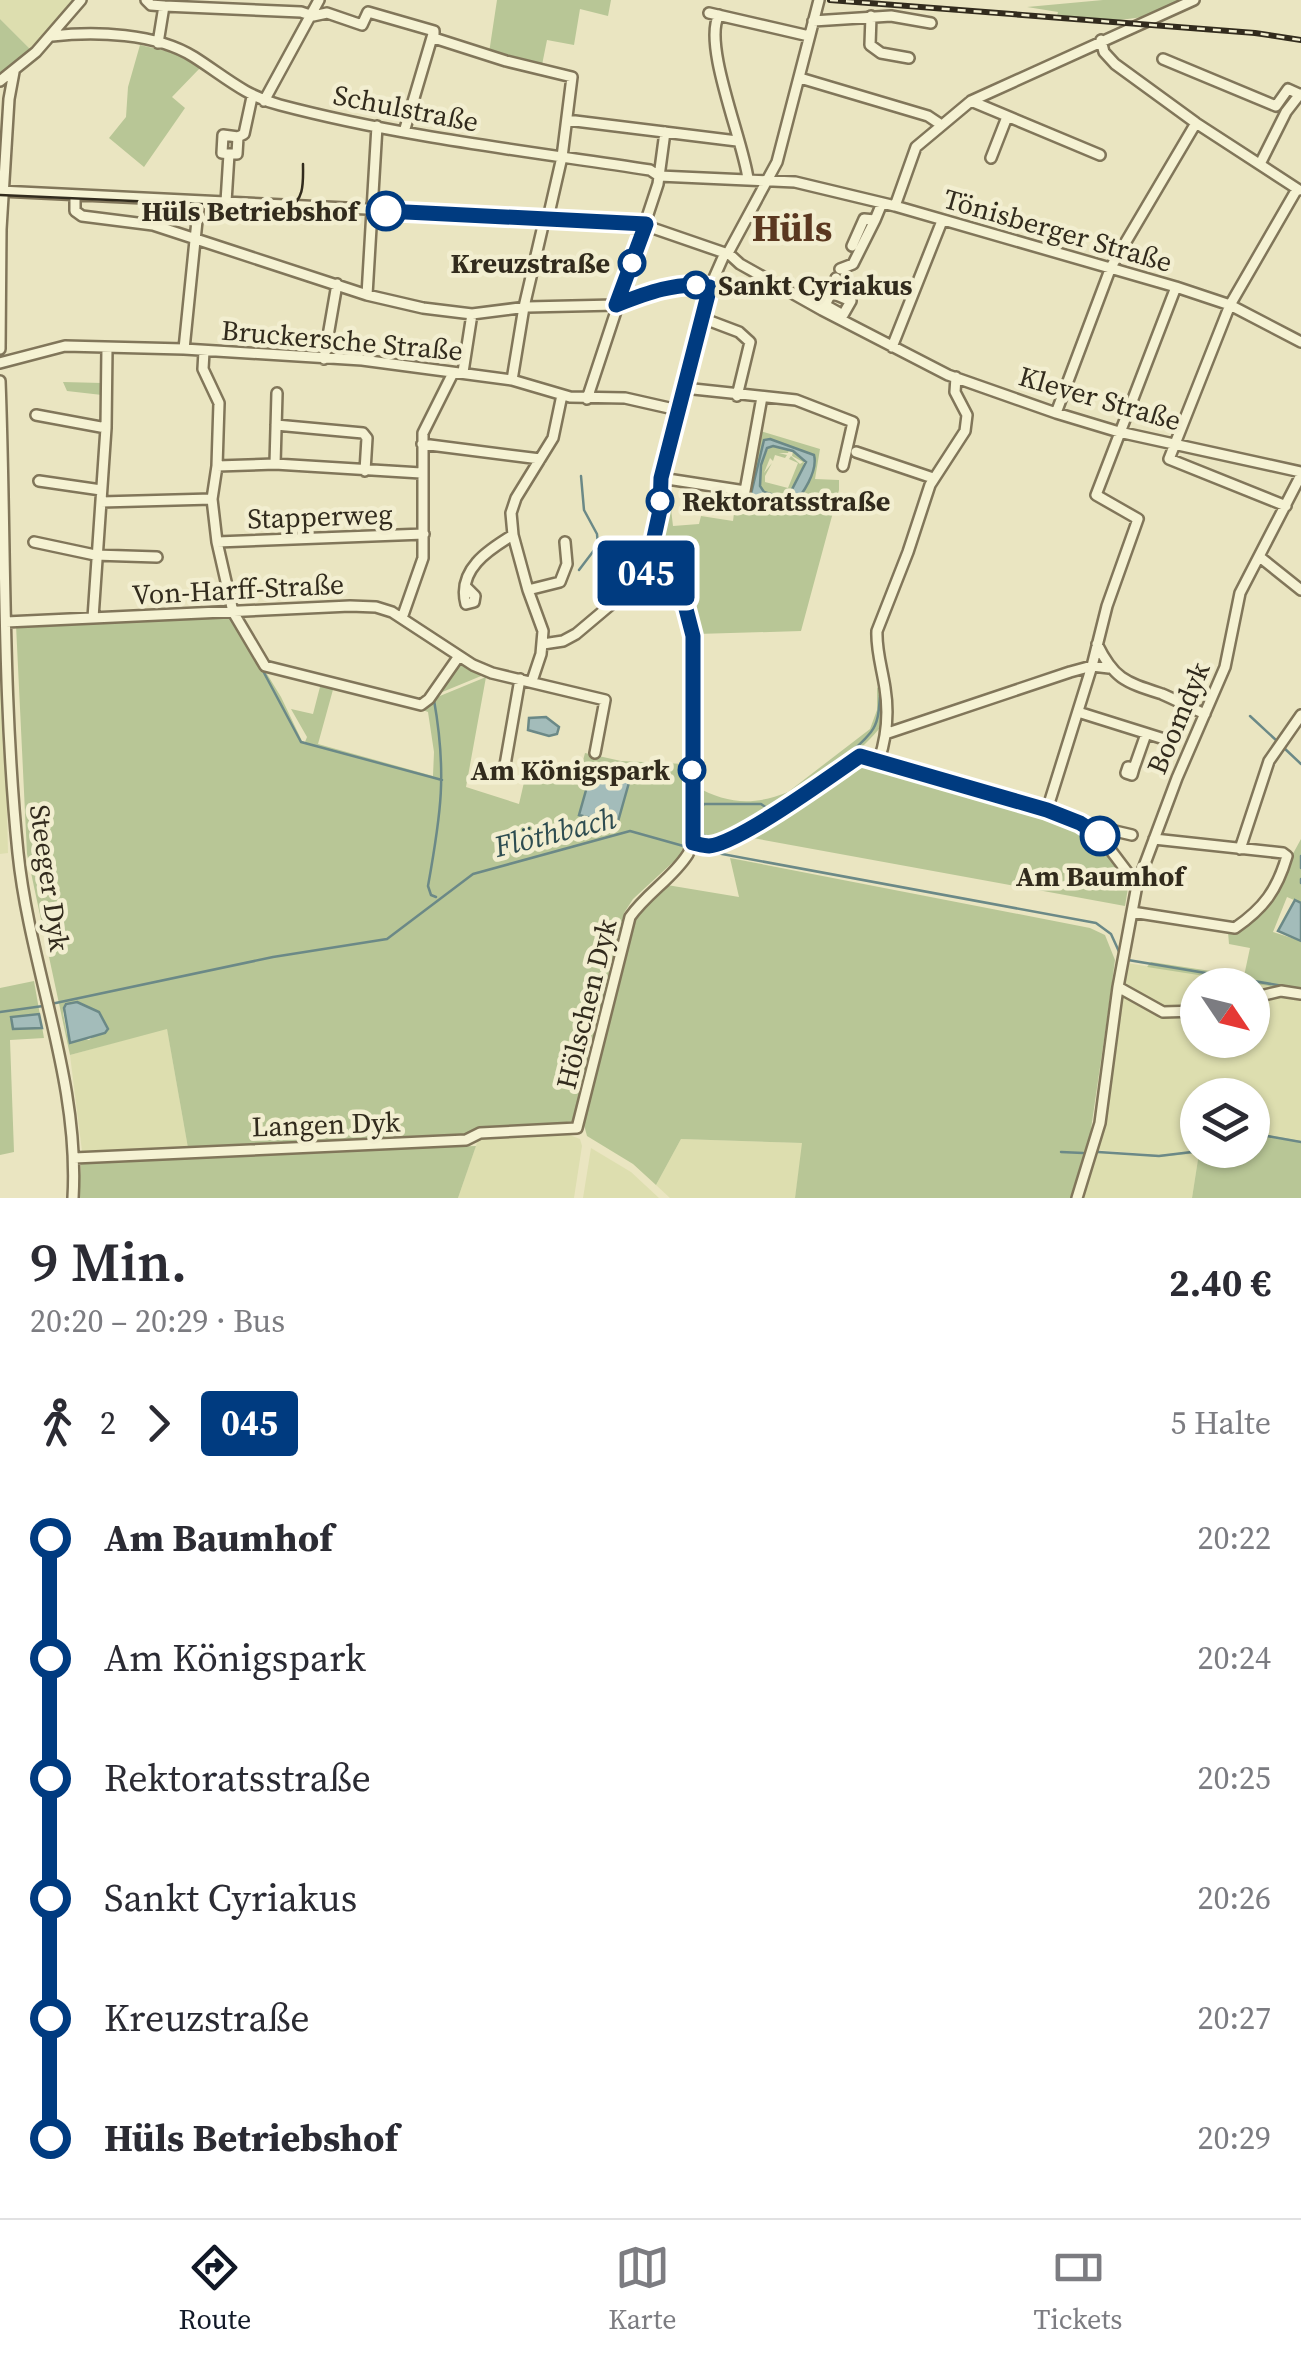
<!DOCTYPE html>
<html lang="de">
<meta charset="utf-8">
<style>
body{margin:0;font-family:"Source Serif 4",serif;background:#f7f7f7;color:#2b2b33;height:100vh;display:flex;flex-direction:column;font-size:38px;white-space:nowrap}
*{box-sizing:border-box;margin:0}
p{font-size:32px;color:#7c7c81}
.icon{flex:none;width:55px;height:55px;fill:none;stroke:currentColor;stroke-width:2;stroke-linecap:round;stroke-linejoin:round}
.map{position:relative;height:1198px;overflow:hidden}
.details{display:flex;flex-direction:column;background:#fff;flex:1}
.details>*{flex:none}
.badge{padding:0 20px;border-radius:8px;font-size:35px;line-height:65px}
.needle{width:65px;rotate:125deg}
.controls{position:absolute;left:1180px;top:968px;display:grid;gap:20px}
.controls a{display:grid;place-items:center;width:90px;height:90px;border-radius:50%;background:#fff;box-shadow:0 2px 8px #0004;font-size:50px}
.map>.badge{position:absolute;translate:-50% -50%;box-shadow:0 0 0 5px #fff}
.legs{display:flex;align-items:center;gap:15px;height:110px;padding:0 30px;font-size:32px}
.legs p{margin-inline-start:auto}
.headline{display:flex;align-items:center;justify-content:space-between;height:170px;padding:0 30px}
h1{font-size:55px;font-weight:600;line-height:75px}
ul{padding:0 30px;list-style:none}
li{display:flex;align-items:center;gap:35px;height:120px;font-size:38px}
li i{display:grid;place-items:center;width:15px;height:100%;margin:0 12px;background:currentColor}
li i::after{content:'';width:25px;height:25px;margin:-12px;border:8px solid;border-radius:50%;background:#fff}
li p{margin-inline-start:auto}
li:first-child i{background:linear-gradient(#0000 50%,currentColor 0)}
li:last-child i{background:linear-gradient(currentColor 50%,#0000 0)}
.menu{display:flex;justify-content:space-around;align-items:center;height:140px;border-top:2px solid #e1e1e2;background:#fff;font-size:28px;color:#7c7c81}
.menu a{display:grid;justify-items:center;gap:5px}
.menu .on{color:#111827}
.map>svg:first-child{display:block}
.farmland{fill:#dddeaf;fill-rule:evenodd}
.green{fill:#b8c696;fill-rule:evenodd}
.water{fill:#a3bcba;stroke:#6b8987;stroke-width:2.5;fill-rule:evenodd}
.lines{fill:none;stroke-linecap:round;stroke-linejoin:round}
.stream{stroke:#6b8987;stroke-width:2.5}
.minor-casing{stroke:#81765a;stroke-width:14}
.minor{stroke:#f5f2d3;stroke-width:9}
.tram{stroke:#322b1d;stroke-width:2.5}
.rail-casing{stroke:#322b1d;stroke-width:6}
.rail{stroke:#f2eed0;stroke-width:2.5;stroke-dasharray:8;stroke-linecap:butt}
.line-1-casing{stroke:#fff;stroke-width:22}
.line-1{stroke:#003b80;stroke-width:15}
.stop-1-dot{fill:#fff;stroke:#003b80;stroke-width:5}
.labels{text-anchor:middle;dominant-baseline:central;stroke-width:9;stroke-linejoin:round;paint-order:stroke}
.street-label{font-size:28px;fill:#322b1d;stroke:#f2eed0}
.stop-label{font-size:28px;font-weight:bold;fill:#322b1d;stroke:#f2eed0;text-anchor:end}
.water-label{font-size:30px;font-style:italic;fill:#2e4d51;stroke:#f2eed0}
.district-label{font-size:38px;font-weight:bold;fill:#5b3820;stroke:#f2eed0}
</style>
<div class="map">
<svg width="1301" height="1198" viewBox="0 0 1301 1198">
<rect width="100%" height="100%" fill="#eae5c1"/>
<path class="farmland" d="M0 0H72L31 50 0 19Z
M0 689H4L8 853 0 854Z
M1127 963 1301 991V1141L1268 1135 1253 1138 1252 1095H1198V1150H1203L1159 1155 1098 1150ZM1198 985H1252V1040H1198Z
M167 1028 188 1148 82 1151 70 1055Z
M567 1134 580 1139 582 1146 574 1198H458L479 1137Z
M681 1139 803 1143 795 1198H670L656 1185Z
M591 1148 631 1172 659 1198H583Z
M1097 1152 1159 1157 1199 1153 1192 1198H1082Z"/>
<path class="green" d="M497 0H611L608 16 580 9 574 45 547 40 542 65 489 53Z
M1103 0H1182L1143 17 1120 20 1057 16 1058 12 1027 7Z
M0 19 31 50 0 75Z
M140 45 174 53 200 68 172 97 185 108 144 167 109 138 126 117 128 87Z
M63 382 102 383V395L67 391Z
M760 431 820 449 815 479 839 480V490L801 631 697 634 692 604 660 582 652 571 663 509H671L673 526 699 524 701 516 733 521 737 491 746 493ZM764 440 814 455C808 473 804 499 786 508L751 489Z
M769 446 789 450 788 453H779L787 455 785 458 775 455 773 461 770 458 764 473 772 463 765 476V482L788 488 798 463 789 459 791 456 800 464 803 462 792 456 793 451 805 459 799 479 787 499 764 492 760 487 761 465Z
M231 615 281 697 302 741 305 742 307 737 291 709 313 714 321 683 334 686 318 744 433 776 434 752 428 712 420 709 435 698 486 677 466 787 519 804 528 765 579 776 585 753 621 761 685 764 684 852 633 899 624 913 572 1124 480 1127 466 1136 188 1148 167 1029 70 1055 27 854 16 625ZM66 1004 107 1026 89 1040 67 1034 63 1013Z
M459 663 486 674 435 695Z
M883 684 881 726C855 763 751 832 707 843L698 837 695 786C727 804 754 806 788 792L870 729 877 710V688Z
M862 761 1073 823 1096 838 1129 882 1125 906 742 836Z
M1301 839V903L1287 897 1273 932 1301 941V991L1147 967 1151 962 1244 976 1250 948 1229 944 1228 932 1260 914Z
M730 858 1090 928 1105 935 1115 960 1107 1019 1090 1136 1070 1198H795L802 1143 681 1139 656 1185 633 1164 587 1136 584 1125 636 918 647 901 667 885 739 897Z
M34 981 44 1038 10 1040 14 1152 0 1155V988Z
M1268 1135 1301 1141V1198H1192L1199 1153 1159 1157 1097 1152 1159 1155 1204 1150H1252L1253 1138Z
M476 1146 458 1198H79L81 1160Z"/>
<path class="water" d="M770 439 814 455C818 471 803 495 791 506L763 504 751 494 764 440ZM773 446 793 451 806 462 787 499 764 492 760 486 761 465 767 448Z
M546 717 559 727 557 734 549 736 528 730 529 718Z
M592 769 630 779 617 825 579 815Z
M1295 900 1301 903V941L1278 931Z
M77 1002 99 1012 108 1029 105 1033 70 1043 64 1008 66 1004Z
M39 1014 42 1028 13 1029 11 1017Z"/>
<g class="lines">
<path class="stream" d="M579 570 598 545 597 534 584 510 581 476
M230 617 248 645
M262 669 301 742 442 780
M434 700C447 773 441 814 428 886L431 895 436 897
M1250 716 1277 741
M1283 747 1301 764
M767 808 761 804H704L700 811 702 834 711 839C750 823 845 765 871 732 879 722 879 708 880 695
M695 849 1096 923 1111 934 1121 956
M1301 856V868
M1301 879V883
M1128 960 1301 989
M51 1004 273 957 387 939 473 874 630 831 687 847
M0 1012 43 1006
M1252 1140 1267 1136 1301 1142
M1061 1152 1083 1153
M1098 1152 1159 1156 1208 1150"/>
<defs>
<path id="minor" d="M146 0 151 5 164 6 301 12 313 16 327 13 362 25 368 12 434 31V38L506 61 572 77 562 157 548 218
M709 13 809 36
M719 15C702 44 744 143 748 179
M871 16 870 45 881 53 909 58
M813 21 891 16 931 23
M52 36C95 31 156 33 194 57 224 76 245 96 280 105 401 137 527 151 650 170L659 176 795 182 895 206 1176 287 1230 305 1301 342
M1101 40 1104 52 1115 64 1196 123 1299 190
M158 43 164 6
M1163 59 1276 106 1288 89 1301 95
M800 78 928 116 940 124
M0 81 36 52 81 0
M264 101 319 0
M971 101 1100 155
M567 120 737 141
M404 132 433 34
M229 154H237L238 137 244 134 252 97
M991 158 1007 117
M1260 164 1286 112 1300 94
M0 191 635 222 725 253
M75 195V211L82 216 153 225 367 295 423 308 472 314 527 307 616 305 650 292 701 285 710 287
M226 202 229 154 222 153 223 135 238 137
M895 206 916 147 971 101 1194 0
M852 246 864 219 875 220 882 203
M728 253 740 264 822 310 948 375 1056 413 1119 432 1301 472
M840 269 853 264 875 220
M834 288 836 278
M832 293 851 301 843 315 825 305 832 291
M367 295 377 126
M702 318 739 332 750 342 737 396
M892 347 942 221
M0 349 1 229 9 99 14 72
M184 349 199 201
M204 351 203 369 219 403 217 466 212 499 217 542 233 612 265 666 421 705 429 699 459 656
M324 359 337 284
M0 363 65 346 184 349 362 360 512 380 570 397 625 398 678 410
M463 372 472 314
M512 380 524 307 545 217
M0 381C6 538 2 696 18 853 30 969 80 1080 73 1198
M684 388 796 400 853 422 843 466
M587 399 658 184 665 132
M1056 413 1111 267 1196 123
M36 415 106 428
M276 425 363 433 367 438 365 471
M422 444 540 459
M856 452 933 478
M275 464 277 393
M217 466 275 464 421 473
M661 478 745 491 762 397
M39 481 101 490
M101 502 212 499
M1286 506 1169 459 1230 305 1297 189
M34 542 95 555 157 557
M217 542 424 534
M1261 558 1301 590
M465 586 475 596 474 602 466 604
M528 590 560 582 567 564 565 542
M466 604C457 570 488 550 513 535
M93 618 106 428 107 348
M402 618 423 558V433L453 373
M6 622 350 606 376 607 392 612 473 665 492 673 605 700 595 753
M543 644 563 641 576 634 646 575 660 509 661 478 710 287 725 253H728L777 162 819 0
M1097 644C1114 679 1125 682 1162 694 1176 700 1191 708 1205 714
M532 681 541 654 543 631 528 590 513 535 511 513 516 498 553 438 562 395
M1078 712 1161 738
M888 733 1070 672 1092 666 1109 668
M879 760C887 736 889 713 885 688 882 668 876 650 877 631L908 552 930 485 965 431 967 415 955 392 956 377
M505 765 520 679
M1134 768 1132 775 1126 773 1128 767 1134 768 1146 734
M1047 810 1092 666 1107 606 1138 519 1096 495 1176 287
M1094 831 1102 828 1132 835
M693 843C694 843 708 846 709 846 737 844 832 775 860 756L1080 823 1100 836 1137 885
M1240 849 1269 761 1301 715
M1132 912 1235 928C1264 908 1277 890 1287 856L1283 853 1154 839
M1118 987 1163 1012 1198 1011
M1252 998 1281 991 1301 994
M74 1158 466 1140 480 1133 577 1128 630 917C647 893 673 878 688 854 697 840 692 667 693 636L685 605 646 575
M1077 1198 1100 1123 1118 987 1137 885 1177 778 1225 667 1240 593 1301 475"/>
</defs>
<use href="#minor" class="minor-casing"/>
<use href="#minor" class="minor"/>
<path class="tram" d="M0 195 288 208C305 200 303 181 303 164"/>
<defs>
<path id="rail" d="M830 0 1255 33 1301 40"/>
</defs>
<use href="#rail" class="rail-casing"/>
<use href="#rail" class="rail"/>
</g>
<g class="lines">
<defs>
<path id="line-1" d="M386 211 646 224 616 305C644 294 680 280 710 287L661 478 660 510 646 574 685 605 693 636V843C698 844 703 846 709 846 738 844 832 775 860 756L1047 810 1080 823 1100 836"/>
</defs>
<use href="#line-1" class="line-1-casing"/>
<use href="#line-1" class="line-1"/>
</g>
<g class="stop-1-dot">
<circle cx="386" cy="211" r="18"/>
<circle cx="632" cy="263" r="12"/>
<circle cx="696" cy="285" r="12"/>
<circle cx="660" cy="501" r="12"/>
<circle cx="692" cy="770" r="12"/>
<circle cx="1100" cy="836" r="18"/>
</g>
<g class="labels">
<g class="street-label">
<text transform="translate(406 108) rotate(11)">Schulstraße</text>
<text transform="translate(1058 230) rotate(16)">Tönisberger Straße</text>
<text transform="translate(342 340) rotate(5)">Bruckersche Straße</text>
<text transform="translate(1100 398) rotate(16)">Klever Straße</text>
<text transform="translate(320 516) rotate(-2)">Stapperweg</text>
<text transform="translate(238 589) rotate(-3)">Von-Harff-Straße</text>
<text transform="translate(1178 718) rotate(-67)">Boomdyk</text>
<text transform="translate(50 878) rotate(82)">Steeger Dyk</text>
<text transform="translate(586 1004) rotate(-76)">Hölschen Dyk</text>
<text transform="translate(326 1124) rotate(-2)">Langen Dyk</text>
</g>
<g class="stop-label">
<text x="358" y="211">Hüls Betriebshof</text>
<text x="610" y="263">Kreuzstraße</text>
<text x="718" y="285" text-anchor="start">Sankt Cyriakus</text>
<text x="682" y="501" text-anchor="start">Rektoratsstraße</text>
<text x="670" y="770">Am Königspark</text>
<text x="1100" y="876" text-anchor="middle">Am Baumhof</text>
</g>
<g class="water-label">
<text transform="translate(555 832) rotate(-14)">Flöthbach</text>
</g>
<g class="district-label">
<text x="792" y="228">Hüls</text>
</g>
</g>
</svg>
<div class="controls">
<a><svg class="needle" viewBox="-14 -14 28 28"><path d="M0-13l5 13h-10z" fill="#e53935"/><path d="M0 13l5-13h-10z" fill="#7c7c81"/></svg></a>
<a><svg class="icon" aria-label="layers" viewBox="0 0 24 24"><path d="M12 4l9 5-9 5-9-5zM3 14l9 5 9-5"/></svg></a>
</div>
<b class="badge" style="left:646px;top:573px;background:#003b80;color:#fff">045</b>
</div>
<section class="details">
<div class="headline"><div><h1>9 Min.</h1><p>20:20 – 20:29 · Bus</p></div><b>2.40 €</b></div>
<div class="legs"><svg class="icon" aria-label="walk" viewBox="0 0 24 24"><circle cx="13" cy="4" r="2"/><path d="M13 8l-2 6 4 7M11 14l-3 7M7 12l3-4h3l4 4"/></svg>2<svg class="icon" aria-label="forward" viewBox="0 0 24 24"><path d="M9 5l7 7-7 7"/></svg><b class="badge" style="background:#003b80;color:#fff">045</b><p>5 Halte</p></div>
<ul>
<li><i style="color:#003b80"></i><b>Am Baumhof</b><p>20:22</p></li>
<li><i style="color:#003b80"></i><span>Am Königspark</span><p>20:24</p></li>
<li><i style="color:#003b80"></i><span>Rektoratsstraße</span><p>20:25</p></li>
<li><i style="color:#003b80"></i><span>Sankt Cyriakus</span><p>20:26</p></li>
<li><i style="color:#003b80"></i><span>Kreuzstraße</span><p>20:27</p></li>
<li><i style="color:#003b80"></i><b>Hüls Betriebshof</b><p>20:29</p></li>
</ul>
</section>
<nav class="menu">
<a class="on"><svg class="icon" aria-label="directions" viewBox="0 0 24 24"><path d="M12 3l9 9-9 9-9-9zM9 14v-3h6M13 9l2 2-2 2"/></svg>Route</a>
<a><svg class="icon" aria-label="map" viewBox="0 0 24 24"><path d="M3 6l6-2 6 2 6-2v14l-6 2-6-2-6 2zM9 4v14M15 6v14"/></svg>Karte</a>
<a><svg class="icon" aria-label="tickets" viewBox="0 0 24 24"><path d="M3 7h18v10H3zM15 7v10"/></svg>Tickets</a>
</nav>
